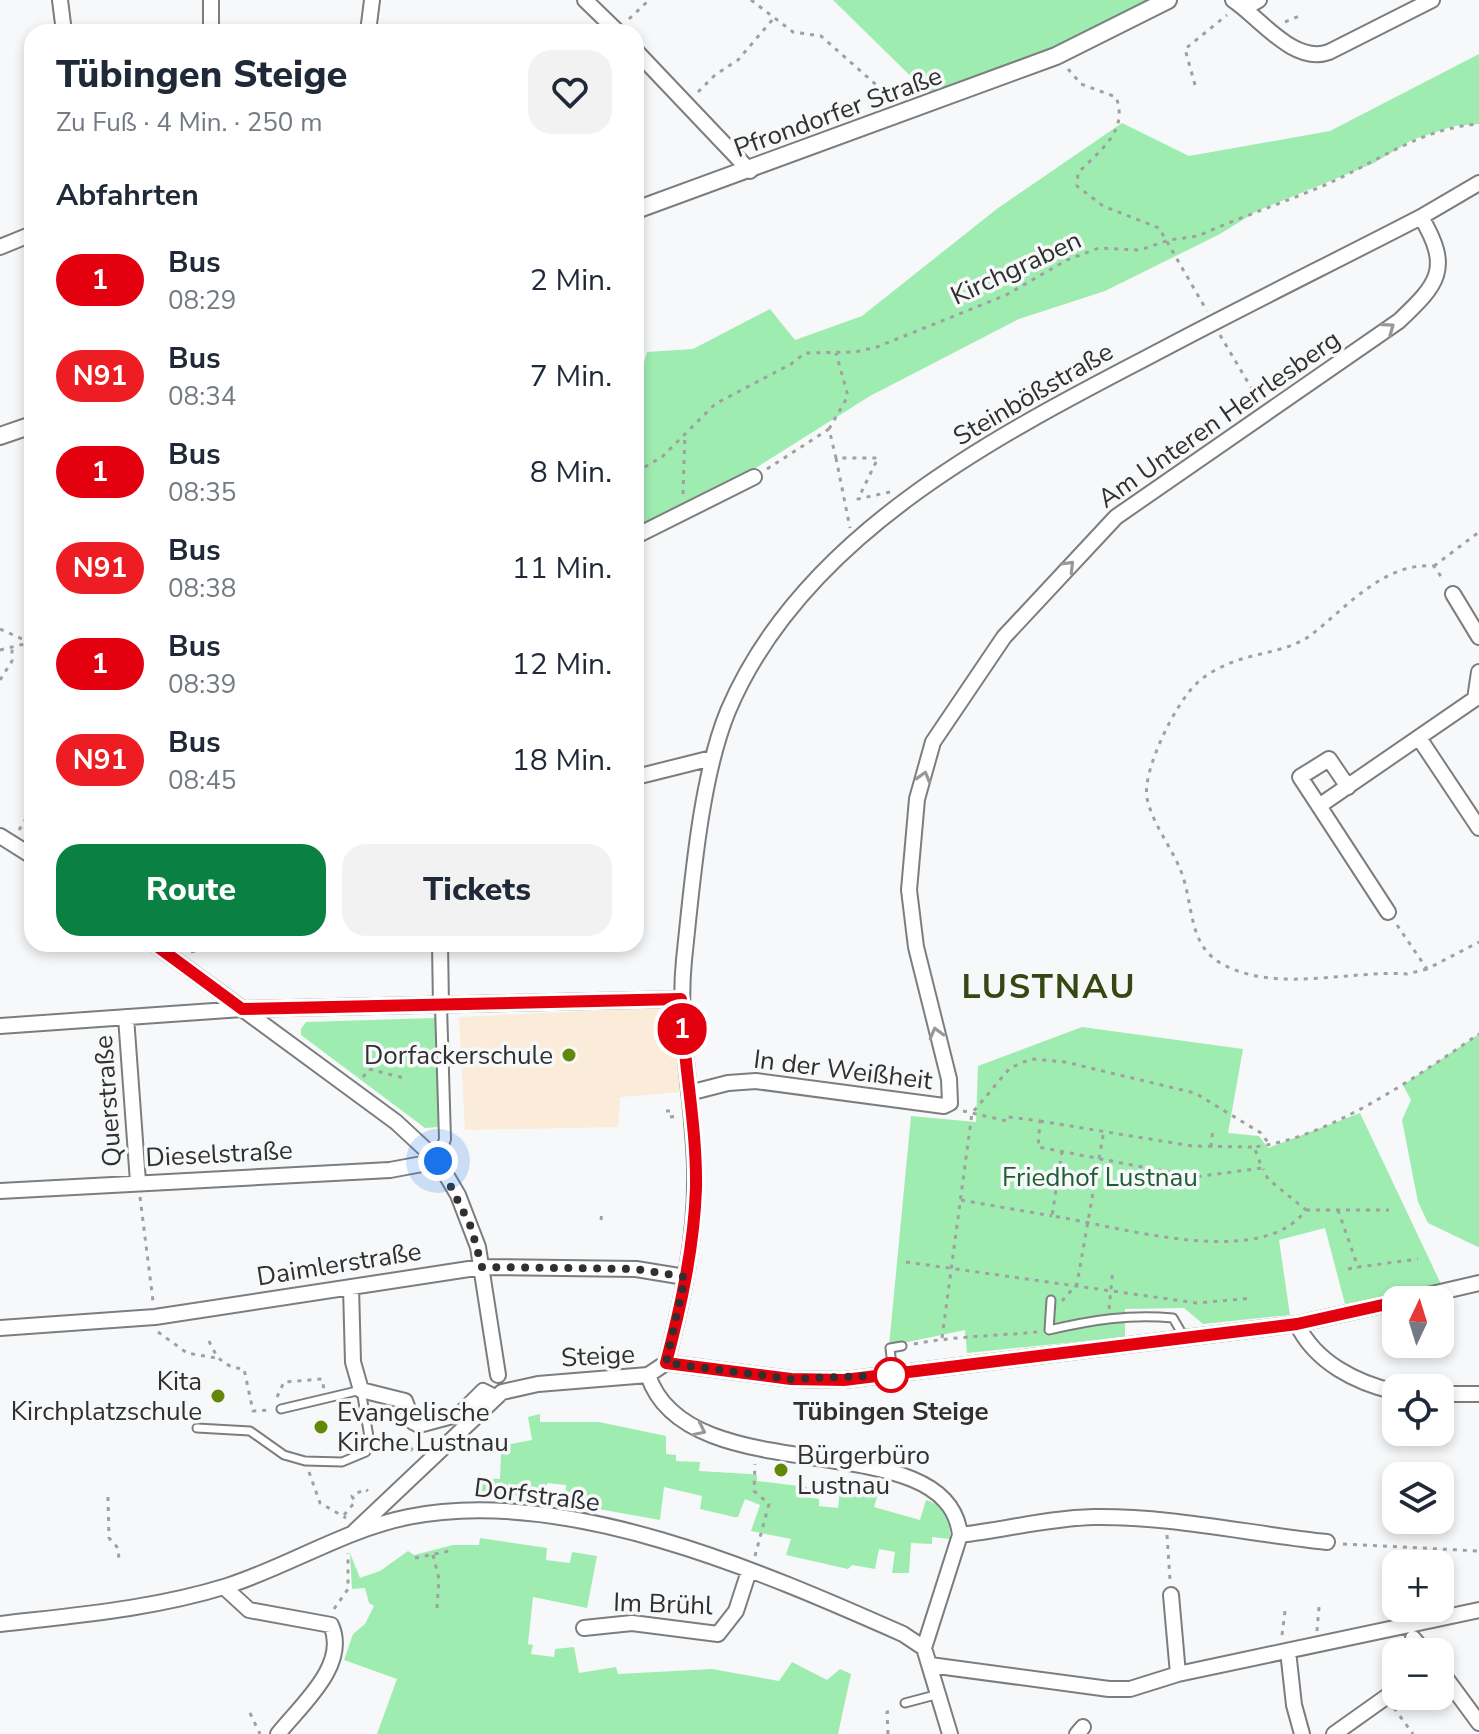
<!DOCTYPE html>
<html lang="de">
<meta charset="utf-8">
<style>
body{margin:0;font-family:"Nunito Sans",sans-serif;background:#f2f2f3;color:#1f2937;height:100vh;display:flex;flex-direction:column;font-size:30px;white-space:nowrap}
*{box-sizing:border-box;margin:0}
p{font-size:26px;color:#747a83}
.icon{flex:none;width:44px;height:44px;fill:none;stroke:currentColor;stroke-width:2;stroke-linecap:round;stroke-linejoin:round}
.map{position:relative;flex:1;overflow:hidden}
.sheet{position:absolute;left:24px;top:24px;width:620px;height:928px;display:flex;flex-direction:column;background:#fff;border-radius:24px;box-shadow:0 4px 12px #0003}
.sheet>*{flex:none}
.badge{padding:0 16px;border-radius:26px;font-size:28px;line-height:52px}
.needle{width:52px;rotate:4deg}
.fabs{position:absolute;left:1382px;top:1286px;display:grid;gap:16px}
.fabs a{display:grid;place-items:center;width:72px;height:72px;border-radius:16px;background:#fff;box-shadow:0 4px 12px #0003;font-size:40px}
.you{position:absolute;width:40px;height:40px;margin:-20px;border:6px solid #fff;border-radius:50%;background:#1a73e8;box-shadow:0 0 0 12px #1a73e833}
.map>.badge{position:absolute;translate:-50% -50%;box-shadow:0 0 0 4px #fff}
h2{padding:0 32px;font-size:30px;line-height:72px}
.round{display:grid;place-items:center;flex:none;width:84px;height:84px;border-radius:24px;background:#f2f2f3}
.headline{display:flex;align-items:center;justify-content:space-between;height:136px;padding:0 32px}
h1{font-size:38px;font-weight:800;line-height:60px}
.action{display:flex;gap:16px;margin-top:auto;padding:16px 32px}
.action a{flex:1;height:92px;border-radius:24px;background:#0b8043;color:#fff;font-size:32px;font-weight:800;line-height:92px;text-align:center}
.action a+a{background:#f2f2f3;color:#1f2937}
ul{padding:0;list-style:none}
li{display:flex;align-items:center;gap:24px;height:96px;padding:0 32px}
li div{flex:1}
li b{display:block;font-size:30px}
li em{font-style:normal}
li .badge{min-width:88px;font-weight:700;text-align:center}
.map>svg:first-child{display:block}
.education{fill:#faecd8}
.green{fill:#9fecb1}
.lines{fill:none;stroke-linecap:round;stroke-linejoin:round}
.service-casing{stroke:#7c7d7e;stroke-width:11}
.pedestrian-casing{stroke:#7c7d7e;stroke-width:14}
.minor-casing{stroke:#7c7d7e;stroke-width:18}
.tertiary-casing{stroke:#7c7d7e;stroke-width:20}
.path{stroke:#a0a0a1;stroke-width:3;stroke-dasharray:4 6;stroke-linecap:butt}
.service{stroke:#fff;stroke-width:7}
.pedestrian{stroke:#fff;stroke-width:10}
.minor{stroke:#fff;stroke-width:14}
.tertiary{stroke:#fff;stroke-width:16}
.oneway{stroke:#989898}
.line-casing{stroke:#fff;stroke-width:18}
.line{stroke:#e3000f;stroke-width:12}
.walk{stroke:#303030;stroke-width:8;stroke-dasharray:0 14.4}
.poi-dot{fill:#638708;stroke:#f7f8f9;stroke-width:3}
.stop-dot{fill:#fff;stroke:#e3000f;stroke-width:4}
.labels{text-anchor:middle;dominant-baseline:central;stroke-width:7;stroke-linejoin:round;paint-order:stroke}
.street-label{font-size:26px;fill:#303030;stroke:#f7f8f9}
.poi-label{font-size:26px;fill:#303030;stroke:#f7f8f9;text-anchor:end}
.park-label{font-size:26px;fill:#1e5e33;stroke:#f7f8f9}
.stop-label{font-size:26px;font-weight:bold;fill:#303030;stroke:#f7f8f9}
.district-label{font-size:34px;font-weight:bold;letter-spacing:2px;fill:#354712;stroke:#f7f8f9}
</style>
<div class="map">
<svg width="1479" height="1734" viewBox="0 0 1479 1734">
<rect width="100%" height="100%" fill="#f7f8f9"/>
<path class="education" d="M671 1007 683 1092 620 1097 618 1127 465 1130 459 1017Z"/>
<path class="green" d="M833 0H1168L939 104Z
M1479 54V124L1454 126 1412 140 1374 163 1257 211 1220 234 1105 291 1019 319 870 396 751 471 636 536V390L647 352 693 349 770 309 795 340 862 316 998 208 1122 123 1189 156 1330 131Z
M435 1018 439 1127 425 1128 301 1035V1029L306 1022Z
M1082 1027 1243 1049 1228 1133 1259 1136 1268 1148 1360 1113 1441 1284 1345 1304 1325 1228 1279 1240 1290 1315 1203 1324 1184 1308 1125 1309V1337L967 1353 965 1330 889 1346 911 1116 976 1122 978 1066Z
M1479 1034V1247H1478L1428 1223 1418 1202 1402 1120 1411 1100 1403 1085Z
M540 1414V1422H599L666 1436V1454L676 1455V1461L700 1462 699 1471 750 1474 757 1475V1481L807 1487 805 1497 819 1499V1506L838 1508 841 1480 880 1487 874 1507 920 1520 926 1500C946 1506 950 1519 950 1539L932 1537V1544L911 1543 909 1573H892L895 1552 879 1549 875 1569 852 1565 848 1569 786 1555 791 1539 751 1531 760 1505 745 1499 738 1517H734L700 1509 702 1496 664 1487 660 1520 565 1503 566 1485 547 1483 546 1498 474 1492V1478L500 1479 501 1453 474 1451 532 1440 528 1417Z
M480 1538 547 1548 546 1560 570 1563 572 1552 597 1556 587 1608 533 1597 528 1644 533 1645 531 1654 554 1657 555 1649 574 1647 579 1673 616 1667 618 1674 712 1669 779 1681 792 1662 827 1680 840 1669 851 1674 838 1734H377L397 1679 344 1660 353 1634 365 1624 374 1606 369 1603 365 1588 352 1589 350 1553 360 1578 380 1571 408 1551 414 1555 453 1545H479Z"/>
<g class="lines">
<defs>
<path id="service" d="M1051 1300 1049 1330C1092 1320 1129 1314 1173 1318L1184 1337
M893 1374 890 1348 902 1346
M197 1428 250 1431 284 1455 305 1461 342 1462 366 1452 369 1437 361 1390 281 1409
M905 1703 939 1694"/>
<path id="pedestrian" d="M438 1161 445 1139 441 1006"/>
<path id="minor" d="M60 0 64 32
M211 0V32
M585 0 618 32
M1233 0C1260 18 1294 65 1329 52L1432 0
M1245 8 1259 0
M368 32 372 0
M636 51 750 171
M0 247 32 234
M636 536 754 477
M1453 594 1479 637
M1475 699 1479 672
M1419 738 1479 828
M636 777 712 758
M1319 806 1300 777 1329 759 1348 787
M0 836 32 856
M1388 912 1319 806 1479 696
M154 944 396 1122 438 1161 458 1195 478 1247 498 1375
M440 944 441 1006
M126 1017 138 1182
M0 1026 242 1009 681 999
M689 1093 728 1083 756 1081 944 1106 950 1103 949 1079 916 947 909 890 917 799 933 742 1004 637 1116 517 1399 321C1438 284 1452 269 1421 217
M0 1191 390 1170 438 1161
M351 1287 353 1362 361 1390 405 1401 413 1422 419 1425 460 1414 483 1391 495 1397
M1406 1300 1479 1283
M1297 1324C1315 1362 1356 1383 1396 1392
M0 1328 155 1317 482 1267 636 1269 685 1277
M666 1363 791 1379 844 1380 1297 1324 1396 1302
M648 1375C687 1496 948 1421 960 1535L924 1648
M1440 1394H1479
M354 1532 502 1392 538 1384 648 1375 666 1363C683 1299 697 1233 695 1166 693 1097 677 1029 684 960 692 886 700 779 728 711 801 538 990 439 1148 357 1238 309 1330 264 1421 217L1479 183
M960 1535C1004 1530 1049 1518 1094 1517 1173 1516 1249 1534 1327 1542
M224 1587 249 1610 331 1625C349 1665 301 1705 278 1734
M1171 1595 1178 1674
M0 1624C77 1615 153 1609 227 1586 289 1566 344 1530 408 1517 564 1485 763 1572 903 1634L924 1648 950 1734
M584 1628 632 1623 718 1634 736 1611 749 1571
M1413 1638 1425 1652
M1288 1651 1294 1705 1302 1734
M930 1665 1109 1689H1130L1178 1674 1479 1610
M1440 1670 1479 1723
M1077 1734 1083 1727
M1334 1734 1396 1690"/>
<path id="tertiary" d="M636 210 1056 56 1168 0
M0 436 32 425"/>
</defs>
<use href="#service" class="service-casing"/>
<use href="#pedestrian" class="pedestrian-casing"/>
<use href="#minor" class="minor-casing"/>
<use href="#tertiary" class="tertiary-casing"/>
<path class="path" d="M751 0 793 32 821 36 891 98
M629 19 649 0
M1285 22 1302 15
M1068 69 1081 84 1116 97C1129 131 1100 150 1078 173L1077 186 1103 206 1159 228 1207 311
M1195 85 1185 49 1227 15
M698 92 715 75 738 60 773 19
M1220 335 1259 401
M829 429 848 396 836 353
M836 458 850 528
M767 469 829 429 836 458H878L858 499 890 492
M636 472 662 457 715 404 791 364 805 353 855 352 877 347 1006 295 1067 260 1099 248 1140 250 1169 240 1198 236C1240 217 1283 203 1325 185 1377 162 1421 128 1479 124
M683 494 685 434
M1434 566 1479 532
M0 629 29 642
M0 650 32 642
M0 680 12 661V648
M28 797 32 799
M19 830 32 809
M1397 925 1427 969 1479 942
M191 952 224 944
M1427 969 1407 974C1350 970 1282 992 1228 967 1190 950 1194 915 1184 880 1176 852 1153 827 1147 798 1142 770 1176 703 1196 684 1204 676 1216 669 1226 665 1253 652 1287 653 1311 635 1347 607 1384 562 1434 566L1444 581
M363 1077 369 1069 404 1078
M666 1111H670V1117L677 1116
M963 1111 1007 1121 1008 1117 1040 1121 1038 1147 1195 1177 1262 1168 1254 1147C1330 1138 1417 1076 1479 1034
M1040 1121 1192 1146 1254 1147
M1211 1147 1213 1127
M1062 1151 1052 1216C1115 1225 1260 1272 1306 1210L1268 1179 1263 1169
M140 1197 153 1301
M961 1200 1052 1216
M1306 1210H1389
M1338 1210 1358 1267 1418 1259
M601 1220 602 1211
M906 1262 1197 1303 1253 1298
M1348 1269 1358 1267
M1062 1301 1077 1284 1104 1130
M1109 1309 1113 1269
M158 1332 187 1353 216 1358
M942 1338 972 1113 1010 1068 1031 1059 1065 1062 1195 1093 1261 1133 1270 1145
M209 1341C217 1359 224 1367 244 1369L253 1411 269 1410
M914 1344C954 1336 996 1336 1037 1332
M277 1397 284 1382 322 1379 324 1389
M410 1451 422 1439
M309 1472 320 1503 346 1518
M108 1497 109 1538 118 1548 119 1560
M344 1515 355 1502 352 1496 365 1489 368 1491
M1167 1535 1170 1580
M1343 1544 1479 1551
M433 1555 439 1579 437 1608
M755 1556 769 1504 754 1491 755 1464
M415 1558 449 1551
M334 1609 348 1589V1553
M1317 1631 1319 1607
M1282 1635 1285 1611
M1394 1708 1413 1734
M250 1713 260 1734
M888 1734 887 1712 895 1711"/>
<use href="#service" class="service"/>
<use href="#pedestrian" class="pedestrian"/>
<use href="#minor" class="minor"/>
<use href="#tertiary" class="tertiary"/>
</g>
<defs><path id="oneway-chevron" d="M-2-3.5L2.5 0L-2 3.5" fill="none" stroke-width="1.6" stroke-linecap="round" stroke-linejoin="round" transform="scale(2)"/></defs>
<g class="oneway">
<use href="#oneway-chevron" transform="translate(1389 328) rotate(-36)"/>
<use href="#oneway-chevron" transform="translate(1069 566) rotate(-46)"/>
<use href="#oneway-chevron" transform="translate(924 777) rotate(-74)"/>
<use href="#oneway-chevron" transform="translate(936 1033) rotate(-105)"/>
<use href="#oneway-chevron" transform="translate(700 1430) rotate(26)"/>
</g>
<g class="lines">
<defs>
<path id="line" d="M154 944 242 1009 681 999C683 1062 697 1125 696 1188 694 1247 681 1306 666 1363L791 1379 844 1380 1297 1324 1396 1302"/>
</defs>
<use href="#line" class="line-casing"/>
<use href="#line" class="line"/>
<path class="walk" d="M438 1161 471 1227 482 1267 636 1269 685 1277 666 1363 791 1379 891 1375"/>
</g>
<g class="poi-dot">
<circle cx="569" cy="1055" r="8"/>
<circle cx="218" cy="1396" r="8"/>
<circle cx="321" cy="1427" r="8"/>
<circle cx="781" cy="1470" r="8"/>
</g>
<circle class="stop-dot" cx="891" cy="1375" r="16"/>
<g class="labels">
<g class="street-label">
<text transform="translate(838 112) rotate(-20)">Pfrondorfer Straße</text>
<text transform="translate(1016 268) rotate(-25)">Kirchgraben</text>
<text transform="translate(1033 394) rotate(-30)">Steinbößstraße</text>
<text transform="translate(1219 419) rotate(-35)">Am Unteren Herrlesberg</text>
<text transform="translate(843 1070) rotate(7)">In der Weißheit</text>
<text transform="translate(108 1101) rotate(-94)">Querstraße</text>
<text transform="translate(219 1154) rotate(-3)">Dieselstraße</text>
<text transform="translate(339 1264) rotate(-9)">Daimlerstraße</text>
<text transform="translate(598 1356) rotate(-3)">Steige</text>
<text transform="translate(537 1495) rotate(7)">Dorfstraße</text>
<text transform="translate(663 1604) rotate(2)">Im Brühl</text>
</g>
<g class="poi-label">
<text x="553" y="1055">Dorfackerschule</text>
<text x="202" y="1381">Kita<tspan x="202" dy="30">Kirchplatzschule</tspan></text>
<text x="337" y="1412" text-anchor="start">Evangelische<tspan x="337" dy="30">Kirche Lustnau</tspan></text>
<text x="797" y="1455" text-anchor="start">Bürgerbüro<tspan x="797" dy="30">Lustnau</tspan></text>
</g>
<g class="park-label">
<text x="1100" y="1177">Friedhof Lustnau</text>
</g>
<g class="stop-label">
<text x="891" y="1411">Tübingen Steige</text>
</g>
<g class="district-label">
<text x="1049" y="987">LUSTNAU</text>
</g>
</g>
</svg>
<div class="fabs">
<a><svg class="needle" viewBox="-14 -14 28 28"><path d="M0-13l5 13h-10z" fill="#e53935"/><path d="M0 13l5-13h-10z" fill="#747a83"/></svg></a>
<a><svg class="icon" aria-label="locate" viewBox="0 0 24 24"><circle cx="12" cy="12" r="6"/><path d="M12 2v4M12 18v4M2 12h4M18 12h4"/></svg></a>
<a><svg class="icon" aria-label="layers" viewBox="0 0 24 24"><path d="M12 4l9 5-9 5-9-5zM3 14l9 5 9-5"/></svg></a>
<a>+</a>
<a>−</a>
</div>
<div class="you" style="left:438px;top:1161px"></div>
<b class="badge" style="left:682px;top:1029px;background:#e3000f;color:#fff">1</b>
<section class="sheet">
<div class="headline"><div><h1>Tübingen Steige</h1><p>Zu Fuß · 4 Min. · 250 m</p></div><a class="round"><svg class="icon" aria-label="heart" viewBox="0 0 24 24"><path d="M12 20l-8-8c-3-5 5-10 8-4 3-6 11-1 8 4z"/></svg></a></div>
<h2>Abfahrten</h2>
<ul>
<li><span class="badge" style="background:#e3000f;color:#fff">1</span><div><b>Bus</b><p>08:29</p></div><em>2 Min.</em></li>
<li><span class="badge" style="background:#ee1d23;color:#fff">N91</span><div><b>Bus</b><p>08:34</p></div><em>7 Min.</em></li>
<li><span class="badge" style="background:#e3000f;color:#fff">1</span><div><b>Bus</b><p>08:35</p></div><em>8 Min.</em></li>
<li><span class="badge" style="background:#ee1d23;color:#fff">N91</span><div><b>Bus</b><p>08:38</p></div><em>11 Min.</em></li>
<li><span class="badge" style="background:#e3000f;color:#fff">1</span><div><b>Bus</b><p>08:39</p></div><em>12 Min.</em></li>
<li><span class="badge" style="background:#ee1d23;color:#fff">N91</span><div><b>Bus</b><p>08:45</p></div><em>18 Min.</em></li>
</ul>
<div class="action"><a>Route</a><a>Tickets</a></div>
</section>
</div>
